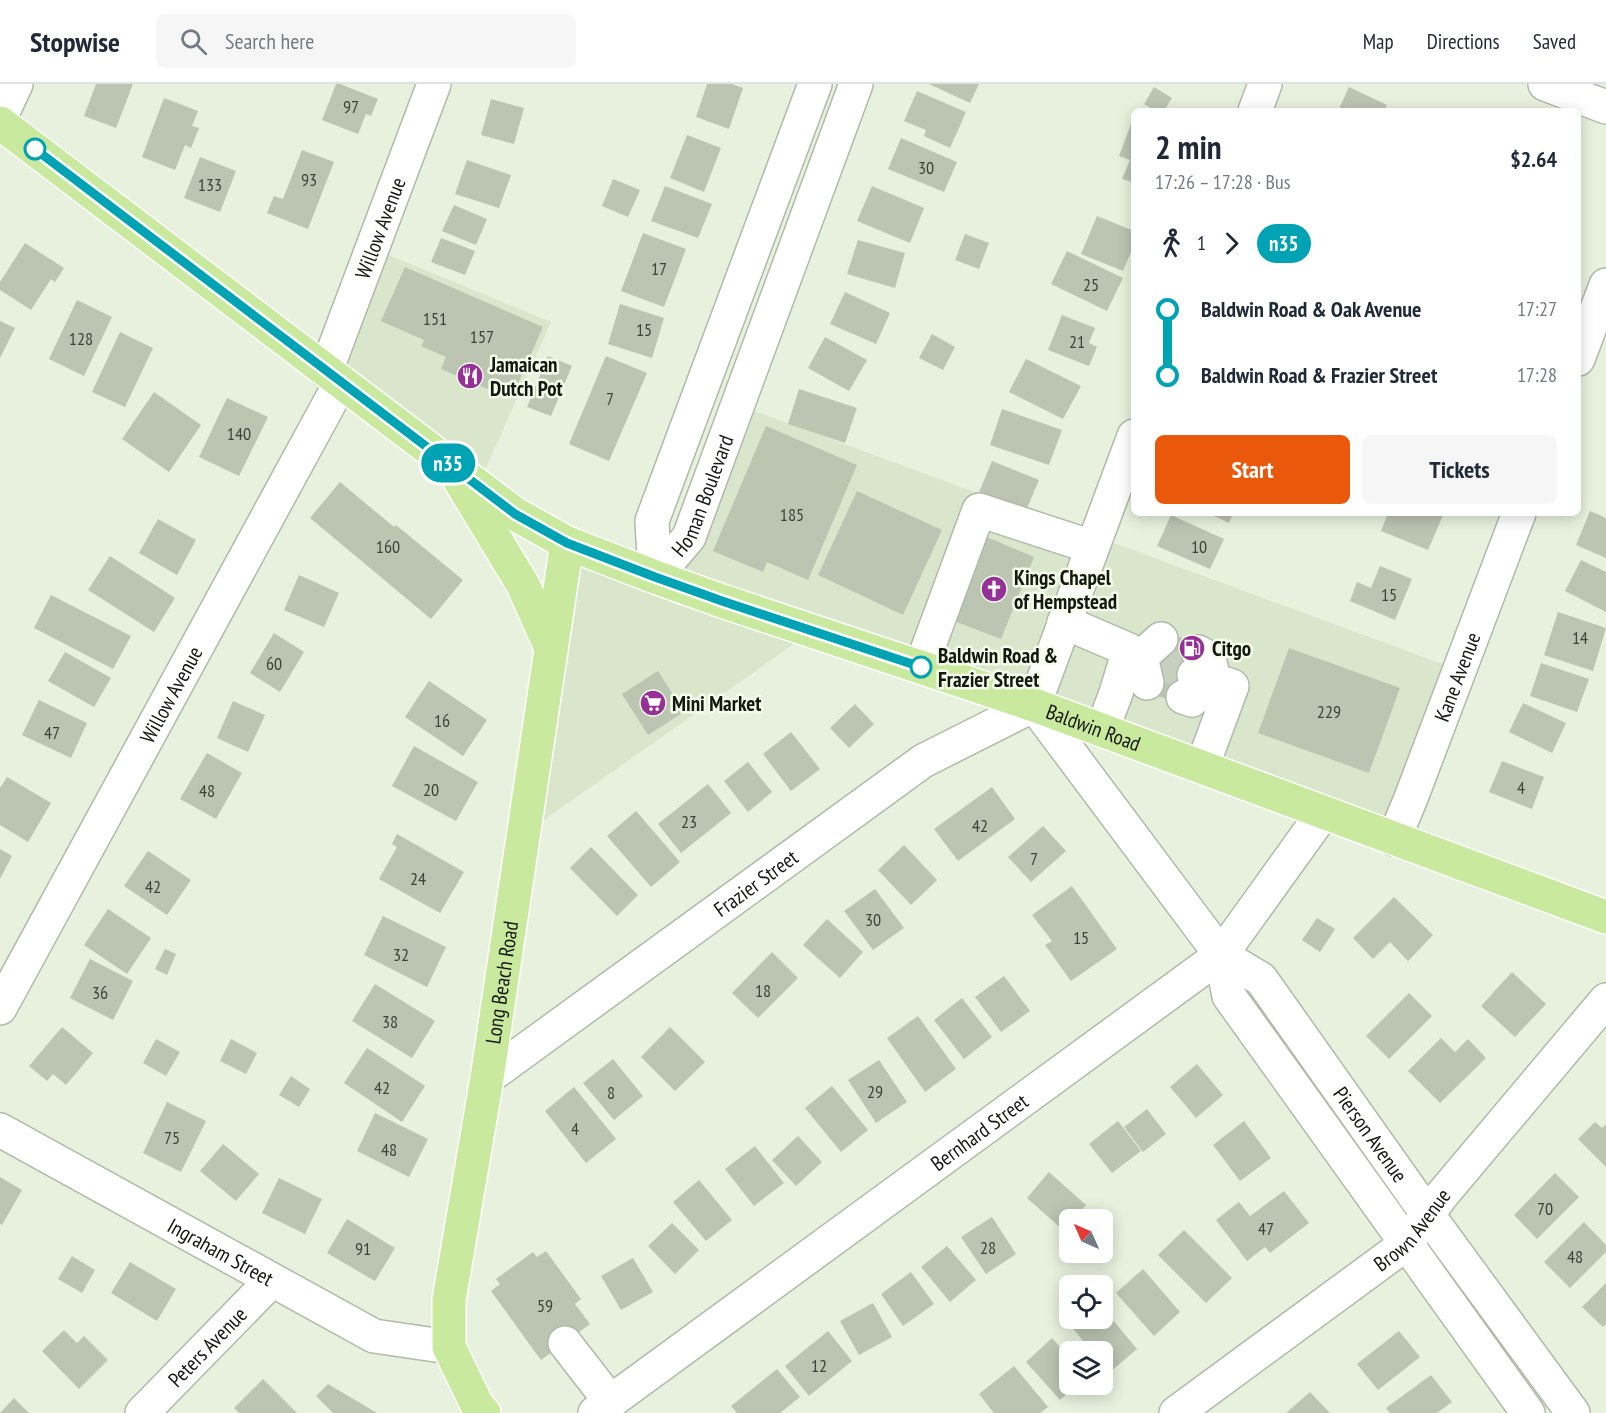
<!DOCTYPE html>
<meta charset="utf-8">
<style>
body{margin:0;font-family:"PT Sans Narrow",sans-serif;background:#f6f6f7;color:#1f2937;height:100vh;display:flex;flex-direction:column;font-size:22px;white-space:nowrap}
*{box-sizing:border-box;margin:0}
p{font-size:20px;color:#747a83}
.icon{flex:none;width:33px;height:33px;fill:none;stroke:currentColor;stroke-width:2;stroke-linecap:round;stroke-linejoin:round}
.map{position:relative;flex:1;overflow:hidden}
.details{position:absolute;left:1131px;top:24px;width:450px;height:408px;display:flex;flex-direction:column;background:#fff;border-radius:9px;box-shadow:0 3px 15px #0003}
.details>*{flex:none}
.badge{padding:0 12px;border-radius:20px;font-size:21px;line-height:39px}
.needle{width:39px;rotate:315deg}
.tools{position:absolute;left:1059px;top:1125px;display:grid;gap:12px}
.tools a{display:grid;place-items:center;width:54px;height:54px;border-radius:9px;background:#fff;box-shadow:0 3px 15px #0003;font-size:30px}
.map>.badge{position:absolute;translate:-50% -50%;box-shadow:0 0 0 3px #fff}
.legs{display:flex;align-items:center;gap:9px;height:66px;padding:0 24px;font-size:20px}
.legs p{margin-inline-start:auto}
.overview{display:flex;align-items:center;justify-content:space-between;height:102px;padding:0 24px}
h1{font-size:33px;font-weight:600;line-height:45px}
.primary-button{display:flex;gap:12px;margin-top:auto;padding:12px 24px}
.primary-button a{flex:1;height:69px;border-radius:9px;background:#ea580c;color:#fff;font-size:24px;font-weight:600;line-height:69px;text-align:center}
.primary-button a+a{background:#f6f6f7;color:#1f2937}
ul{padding:0 24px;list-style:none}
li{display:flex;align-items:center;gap:21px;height:66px;font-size:22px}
li i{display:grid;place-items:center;width:9px;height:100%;margin:0 8px;background:currentColor}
li i::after{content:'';width:15px;height:15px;margin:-8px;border:4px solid;border-radius:50%;background:#fff}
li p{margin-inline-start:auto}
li:first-child i{background:linear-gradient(#0000 50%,currentColor 0)}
li:last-child i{background:linear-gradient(currentColor 50%,#0000 0)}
header{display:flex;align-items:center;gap:36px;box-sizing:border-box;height:84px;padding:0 30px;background:#fff;border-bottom:2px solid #e0e1e3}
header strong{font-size:28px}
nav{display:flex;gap:33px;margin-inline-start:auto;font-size:21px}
.search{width:420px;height:54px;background:#f6f6f7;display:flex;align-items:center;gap:15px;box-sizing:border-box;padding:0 21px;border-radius:9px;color:#747a83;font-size:22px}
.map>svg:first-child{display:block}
.built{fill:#d9e6cc}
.building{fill:#bbc5b2}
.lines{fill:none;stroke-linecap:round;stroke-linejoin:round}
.minor-tunnel{stroke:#c7d0be;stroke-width:33;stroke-dasharray:33 16;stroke-linecap:butt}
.minor-casing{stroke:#b1baa8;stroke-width:36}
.major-casing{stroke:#fff;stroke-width:36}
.minor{stroke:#fff;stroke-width:33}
.major{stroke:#c8e99e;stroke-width:33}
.line-1-casing{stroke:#fff;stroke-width:14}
.line-1{stroke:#00a3b4;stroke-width:9}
.stop-1-dot{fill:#fff;stroke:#00a3b4;stroke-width:3}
.labels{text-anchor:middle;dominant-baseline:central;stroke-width:5;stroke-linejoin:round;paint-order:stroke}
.number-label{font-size:18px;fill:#3e4339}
.street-label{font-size:21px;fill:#141811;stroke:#f4feea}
.poi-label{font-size:21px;font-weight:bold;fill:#141811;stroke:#f4feea;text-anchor:start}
.stop-label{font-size:21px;font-weight:bold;fill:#141811;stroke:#f4feea;text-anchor:start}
</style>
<header>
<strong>Stopwise</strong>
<div class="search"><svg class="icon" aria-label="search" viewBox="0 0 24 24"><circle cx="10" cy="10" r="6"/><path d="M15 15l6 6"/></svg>Search here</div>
<nav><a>Map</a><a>Directions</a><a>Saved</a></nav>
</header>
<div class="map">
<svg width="1606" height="1329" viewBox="0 0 1606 1329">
<rect width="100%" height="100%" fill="#e7f1dd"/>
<path class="built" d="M369 163 551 238 477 404 314 292Z
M722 315 1456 585 1389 760 808 550 534 743 564 465 654 496Z"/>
<path class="building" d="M96 0H133L116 44 84 32Z
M336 0H340L378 15 371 32 366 30 358 50 322 36Z
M707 0H732L743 4 729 45 696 33Z
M929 0H979L970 19Z
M1154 3 1172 14 1164 27H1155L1144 20Z
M1349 3 1387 21 1384 27H1338Z
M917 7 966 28 950 64 924 52 926 46 904 37Z
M164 14 198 27 192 42 199 44 191 64 185 61 175 86 142 73Z
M491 15 524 24 514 60 481 51Z
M1132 37 1134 38V99L1122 95 1130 76 1119 72Z
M687 51 721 64 704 108 670 94Z
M901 54 957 78 944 108 888 85Z
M302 66 334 78 308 145 267 129 274 112 283 115Z
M200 73 236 87 220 128 184 114Z
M467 76 511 91 499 124 455 110Z
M613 95 640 106 628 133 602 122Z
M665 102 712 120 698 154 651 137Z
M872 102 924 124 910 159 857 137Z
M454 121 487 135 476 161 442 147Z
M1097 132 1134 147V161L1123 187 1081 170Z
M643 149 686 165 664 223 621 207Z
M965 150 989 159 979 185 955 176Z
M441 154 475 167 465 191 431 178Z
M858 156 905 169 895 204 847 190Z
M25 159 64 184 55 198 51 195 31 226 0 206V198Z
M1067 167 1123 194 1107 227 1051 200Z
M405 183 543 243 511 315 441 285 446 273 421 262 424 256 381 237Z
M845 208 890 229 876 260 830 240Z
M77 216 112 233 84 292 49 275Z
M620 220 664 234 652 274 608 260Z
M1062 231 1095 244 1089 259 1097 263 1089 282 1048 266Z
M0 237 15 244 0 274Z
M120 248 153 264 125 323 92 308Z
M932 250 955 263 943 286 919 274Z
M825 253 867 276 849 307 808 284Z
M548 272 572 282 551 332 527 323Z
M606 272 647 289 609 377 569 360Z
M1026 275 1081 302 1063 335 1009 308Z
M799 305 857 324 845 359 788 340Z
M154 308 201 341 169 388 122 355Z
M227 314 268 333 239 392 199 373Z
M1002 325 1062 346 1049 381 990 361Z
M766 342 857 381 808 496 767 478 763 488 713 467Z
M992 377 1039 396 1024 431 977 413Z
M340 398 394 443 396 441 463 496 431 535 310 434Z
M857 407 942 446 903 531 818 491Z
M1590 427 1606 434V474L1576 461Z
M1208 429H1233L1229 439Z
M1388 429H1444L1428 466 1381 447Z
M1171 431 1224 455 1210 485 1157 462Z
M158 435 196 456 177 491 139 469Z
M987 453 1034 473 1001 555 954 537Z
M110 472 175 514 154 548 88 506Z
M1581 476 1606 488V528L1565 507Z
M1380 482 1412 495 1395 536 1350 517 1357 498 1371 504Z
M299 491 339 509 324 543 284 526Z
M51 511 131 552 113 585 34 544Z
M1558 528 1606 544 1593 587 1544 571Z
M1164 548 1200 560 1181 619 1144 608Z
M274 549 304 568 280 608 250 589Z
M1289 564 1400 604 1369 689 1258 649Z
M65 568 111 594 94 623 48 597Z
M1541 579 1589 595 1577 628 1530 612Z
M658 587 684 628 648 651 622 610Z
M429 597 487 636 463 672 405 633Z
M39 616 87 639 71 674 22 651Z
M233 617 265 631 248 668 217 654Z
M1523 619 1566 639 1552 669 1509 648Z
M855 620 874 640 849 664 830 644Z
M791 648 820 685 791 707 763 670Z
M414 662 478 698 456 737 392 702Z
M207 669 242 689 216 735 180 715Z
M1502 677 1544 693 1532 725 1489 708Z
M748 678 772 708 748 728 724 697Z
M7 693 51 719 28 758 0 741V704Z
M708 700 731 729 681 769 658 740Z
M992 703 1015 735 958 777 934 745Z
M636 727 680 778 651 803 607 752Z
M1043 742 1066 767 1031 798 1008 773Z
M397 750 464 788 440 829 379 795 397 763 392 760Z
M904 761 937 796 911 821 878 786Z
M591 763 638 811 617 832 570 784Z
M0 765 12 772 0 795Z
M148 767 191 796 167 831 124 802Z
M1072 802 1117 865 1071 897 1045 861 1052 857 1032 831Z
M875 805 904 844 873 866 844 827Z
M1394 813 1433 851 1408 877 1390 858 1373 875 1353 854Z
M108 825 151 854 127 890 84 861Z
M383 832 446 863 427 903 364 871Z
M1317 834 1335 845 1320 868 1302 856Z
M827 835 863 868 840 894 803 861Z
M165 865 176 870 167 891 155 885Z
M772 868 798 894 758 934 732 909Z
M90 875 133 897 113 936 70 914Z
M1512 888 1546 920 1515 953 1481 922Z
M1004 892 1030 927 1001 948 975 913Z
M375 900 435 937 412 974 352 937Z
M1409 909 1432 932 1389 975 1366 952Z
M962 914 992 953 964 975 934 936Z
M918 932 956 985 925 1008 887 954Z
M62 943 93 969 66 1001 53 990 47 997 29 982Z
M670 943 705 978 675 1007 641 973Z
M1441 954 1455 968 1468 955 1486 974 1440 1019 1408 987Z
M156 955 180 968 166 992 143 979Z
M231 955 257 969 246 990 220 977Z
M367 964 425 1002 402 1038 344 999Z
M613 975 643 1012 614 1036 583 999Z
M879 976 907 1018 876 1039 848 996Z
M1197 980 1223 1011 1196 1034 1170 1003Z
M291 992 310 1005 299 1023 279 1011Z
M832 1002 868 1046 841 1068 805 1024Z
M574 1003 616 1055 586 1079 545 1027Z
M167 1018 206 1037 181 1088 143 1069Z
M1147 1025 1166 1050 1143 1068 1124 1043Z
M375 1029 428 1055 409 1093 357 1067Z
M1118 1037 1141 1067 1112 1089 1089 1060Z
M1244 1037 1271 1074 1240 1097 1213 1061Z
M1595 1038 1602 1044 1606 1040V1083L1578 1055Z
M798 1052 822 1078 796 1102 772 1076Z
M223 1060 259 1090 236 1117 200 1087Z
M755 1062 784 1099 754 1122 725 1085Z
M1049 1088 1086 1121 1072 1136H1070V1139L1063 1146 1027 1114Z
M1555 1089 1579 1113 1537 1155 1514 1131Z
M0 1093 22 1106 2 1141 0 1140Z
M279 1094 322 1115 305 1150 262 1129Z
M699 1096 732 1136 706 1157 673 1118Z
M1284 1107 1309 1139 1270 1169 1265 1163 1247 1177 1216 1136 1239 1118 1250 1132Z
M992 1133 1016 1170 986 1190 961 1153Z
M347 1135 395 1164 375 1197 327 1169Z
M1584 1138 1606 1161V1168L1570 1204 1544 1178Z
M672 1139 699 1166 675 1190 648 1162Z
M1184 1146 1232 1194 1206 1219 1158 1171Z
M947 1162 976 1196 950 1218 921 1183Z
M546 1167 581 1215 575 1220 590 1240 541 1276 491 1207 500 1200 496 1195 533 1168 537 1173Z
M72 1172 95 1186 82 1209 58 1195Z
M633 1174 653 1208 621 1226 601 1192Z
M130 1178 176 1205 157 1237 111 1209Z
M1143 1185 1180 1228 1154 1252 1116 1209Z
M911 1188 934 1220 903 1242 881 1210Z
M1086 1191 1095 1202H1075Z
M1606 1199V1240L1603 1243 1582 1223Z
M873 1219 892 1253 859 1271 840 1237Z
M1102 1223 1137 1265 1109 1289 1102 1281V1268H1092L1071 1242 1081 1234H1102Z
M64 1246 77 1259 84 1252 108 1276 79 1305 42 1267Z
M828 1247 852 1277 809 1312 785 1282Z
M1399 1247 1420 1273 1378 1306 1357 1280Z
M1052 1254 1070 1274V1300H1078L1060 1316 1026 1278Z
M1014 1282 1048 1323 1040 1329H994L979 1310Z
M777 1285 800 1313 780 1329H737L731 1322Z
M1431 1291 1452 1318 1437 1329H1390L1386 1324Z
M263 1295 297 1329H239L234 1324Z
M328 1300 377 1329H333L316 1312Z
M1310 1308 1330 1329H1286Z
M14 1314 29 1329H0Z"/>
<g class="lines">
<path class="minor-tunnel" d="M1154 577 1191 590"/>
<defs>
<g id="minor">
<path d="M1545 0 1606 23"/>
<path d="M1255 27 1265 0"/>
<path d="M0 34 16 0"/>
<path d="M1578 275 1606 201"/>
<path id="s1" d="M326 287 434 0"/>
<path id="s2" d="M655 493 689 453 856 0"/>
<path d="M655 493 652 437 815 0"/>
<path d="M1064 538 1129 566 1116 609 1102 646"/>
<path d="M921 583 979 426 1092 463"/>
<path d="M1194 591 1214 596 1209 574 1198 568"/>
<path d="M1147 599 1141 573 1161 555"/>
<path d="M1183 613 1192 616 1214 596 1232 602 1202 683"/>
<path id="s3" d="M1034 621 1221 871 1261 895 1428 1131 1573 1329"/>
<path d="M1034 621 1134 352"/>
<path id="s4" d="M1394 755 1411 714 1519 429"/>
<path d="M1221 871 1229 912 1528 1329"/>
<path id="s5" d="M0 924 341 298"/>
<path id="s6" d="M487 994 923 677 1034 621"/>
<path id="s7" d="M0 1046 374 1252 449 1263"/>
<path d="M565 1259 610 1317"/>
<path id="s8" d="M142 1329 272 1196"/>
<path id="s9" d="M595 1329 1221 871 1323 729"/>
<path id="s10" d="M1176 1329 1406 1160 1442 1111 1606 916"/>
</g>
<g id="major">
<path id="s11" d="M0 39 515 430 567 459 655 493 722 517 1034 621 1606 833"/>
<path d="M459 395 523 501 551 564"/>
<path id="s12" d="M484 1329 477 1321 449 1263V1216L487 994 567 459"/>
</g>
</defs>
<use href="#minor" class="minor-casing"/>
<use href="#major" class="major-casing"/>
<use href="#minor" class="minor"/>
<use href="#major" class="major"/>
</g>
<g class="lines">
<defs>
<path id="line-1" d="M35 65 515 430 567 459 655 493 722 517 921 583"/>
</defs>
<use href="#line-1" class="line-1-casing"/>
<use href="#line-1" class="line-1"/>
</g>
<defs>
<symbol id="restaurant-disc" viewBox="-11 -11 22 22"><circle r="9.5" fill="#953096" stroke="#f4feea"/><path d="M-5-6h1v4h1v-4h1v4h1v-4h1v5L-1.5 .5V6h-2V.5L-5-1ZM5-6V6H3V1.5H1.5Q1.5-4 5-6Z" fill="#fff"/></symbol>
<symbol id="church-disc" viewBox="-11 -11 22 22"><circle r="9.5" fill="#953096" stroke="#f4feea"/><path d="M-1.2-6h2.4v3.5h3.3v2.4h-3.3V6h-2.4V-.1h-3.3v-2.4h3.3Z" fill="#fff"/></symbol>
<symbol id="fuel-disc" viewBox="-11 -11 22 22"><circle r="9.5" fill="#953096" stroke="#f4feea"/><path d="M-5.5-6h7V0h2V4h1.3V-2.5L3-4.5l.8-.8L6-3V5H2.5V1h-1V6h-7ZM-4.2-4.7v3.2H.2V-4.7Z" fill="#fff"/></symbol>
<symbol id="supermarket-disc" viewBox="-11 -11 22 22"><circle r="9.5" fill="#953096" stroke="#f4feea"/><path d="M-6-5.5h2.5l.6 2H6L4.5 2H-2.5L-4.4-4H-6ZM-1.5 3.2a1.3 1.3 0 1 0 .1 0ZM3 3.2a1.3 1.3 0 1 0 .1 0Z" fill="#fff"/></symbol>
</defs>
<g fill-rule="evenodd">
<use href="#restaurant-disc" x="455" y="277" width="30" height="30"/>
<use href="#church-disc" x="979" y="490" width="30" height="30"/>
<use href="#fuel-disc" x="1177" y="549" width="30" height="30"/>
<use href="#supermarket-disc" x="638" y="604" width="30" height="30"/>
</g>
<g class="stop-1-dot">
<circle cx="35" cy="65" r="10"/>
<circle cx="921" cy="583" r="10"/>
</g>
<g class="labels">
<g class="number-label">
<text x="351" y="22">97</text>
<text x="926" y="83">30</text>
<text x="309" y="95">93</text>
<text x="210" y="100">133</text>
<text x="659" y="184">17</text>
<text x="1091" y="200">25</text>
<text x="435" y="234">151</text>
<text x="644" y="245">15</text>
<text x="482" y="252">157</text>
<text x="81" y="254">128</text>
<text x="1077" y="257">21</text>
<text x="610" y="314">7</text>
<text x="239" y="349">140</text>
<text x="792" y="430">185</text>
<text x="388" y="462">160</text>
<text x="1199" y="462">10</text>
<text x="1389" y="510">15</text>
<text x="1580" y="553">14</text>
<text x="274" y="579">60</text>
<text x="1329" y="627">229</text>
<text x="442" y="636">16</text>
<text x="52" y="648">47</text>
<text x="1521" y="703">4</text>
<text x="431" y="705">20</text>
<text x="207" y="706">48</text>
<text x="689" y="737">23</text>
<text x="980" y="741">42</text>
<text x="1034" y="774">7</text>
<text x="418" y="794">24</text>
<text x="153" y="802">42</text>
<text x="873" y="835">30</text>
<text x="1081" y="853">15</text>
<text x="401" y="870">32</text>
<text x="763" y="906">18</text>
<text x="100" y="908">36</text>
<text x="390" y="937">38</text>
<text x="382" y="1003">42</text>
<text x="875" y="1007">29</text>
<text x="611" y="1008">8</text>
<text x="575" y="1044">4</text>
<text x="172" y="1053">75</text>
<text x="389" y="1065">48</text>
<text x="1545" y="1124">70</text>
<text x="1266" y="1144">47</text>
<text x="988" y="1163">28</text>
<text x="363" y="1164">91</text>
<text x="1575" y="1172">48</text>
<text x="545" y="1221">59</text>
<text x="819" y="1281">12</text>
</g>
<g class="street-label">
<text stroke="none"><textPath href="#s1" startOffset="153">Willow Avenue</textPath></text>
<text stroke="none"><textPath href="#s2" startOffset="96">Homan Boulevard</textPath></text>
<text stroke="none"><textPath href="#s4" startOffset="174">Kane Avenue</textPath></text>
<text stroke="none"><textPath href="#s5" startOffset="357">Willow Avenue</textPath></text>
<text stroke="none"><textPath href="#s11" startOffset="1264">Baldwin Road</textPath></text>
<text stroke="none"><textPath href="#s6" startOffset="332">Frazier Street</textPath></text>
<text stroke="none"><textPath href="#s12" startOffset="444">Long Beach Road</textPath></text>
<text stroke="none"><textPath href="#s9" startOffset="476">Bernhard Street</textPath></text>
<text stroke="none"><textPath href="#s3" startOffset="549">Pierson Avenue</textPath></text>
<text stroke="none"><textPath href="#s10" startOffset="300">Brown Avenue</textPath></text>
<text stroke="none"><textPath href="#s7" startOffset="252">Ingraham Street</textPath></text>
<text stroke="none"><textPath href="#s8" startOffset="93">Peters Avenue</textPath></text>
</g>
<g class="poi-label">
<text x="490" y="280">Jamaican<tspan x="490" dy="24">Dutch Pot</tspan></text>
<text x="1014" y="493">Kings Chapel<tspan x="1014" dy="24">of Hempstead</tspan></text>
<text x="1212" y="564">Citgo</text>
<text x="672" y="619">Mini Market</text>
</g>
<g class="stop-label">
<text x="938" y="571">Baldwin Road &amp;<tspan x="938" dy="24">Frazier Street</tspan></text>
</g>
</g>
</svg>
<div class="tools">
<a><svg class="needle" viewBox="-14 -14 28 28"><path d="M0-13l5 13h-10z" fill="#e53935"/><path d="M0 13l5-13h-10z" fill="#747a83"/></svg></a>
<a><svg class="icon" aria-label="locate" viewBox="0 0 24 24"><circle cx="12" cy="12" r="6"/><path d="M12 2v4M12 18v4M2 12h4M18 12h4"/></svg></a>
<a><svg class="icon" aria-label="layers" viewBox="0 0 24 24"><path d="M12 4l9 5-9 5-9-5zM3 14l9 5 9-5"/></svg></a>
</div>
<b class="badge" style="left:448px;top:379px;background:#00a3b4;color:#fff">n35</b>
<section class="details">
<div class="overview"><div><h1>2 min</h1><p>17:26 – 17:28 · Bus</p></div><b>$2.64</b></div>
<div class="legs"><svg class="icon" aria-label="walk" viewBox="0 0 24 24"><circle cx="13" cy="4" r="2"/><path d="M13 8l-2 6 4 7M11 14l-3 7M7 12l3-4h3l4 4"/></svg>1<svg class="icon" aria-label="forward" viewBox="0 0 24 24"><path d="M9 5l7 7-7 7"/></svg><b class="badge" style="background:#00a3b4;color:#fff">n35</b></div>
<ul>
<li><i style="color:#00a3b4"></i><b>Baldwin Road &amp; Oak Avenue</b><p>17:27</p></li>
<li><i style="color:#00a3b4"></i><b>Baldwin Road &amp; Frazier Street</b><p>17:28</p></li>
</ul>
<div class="primary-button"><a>Start</a><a>Tickets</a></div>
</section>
</div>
